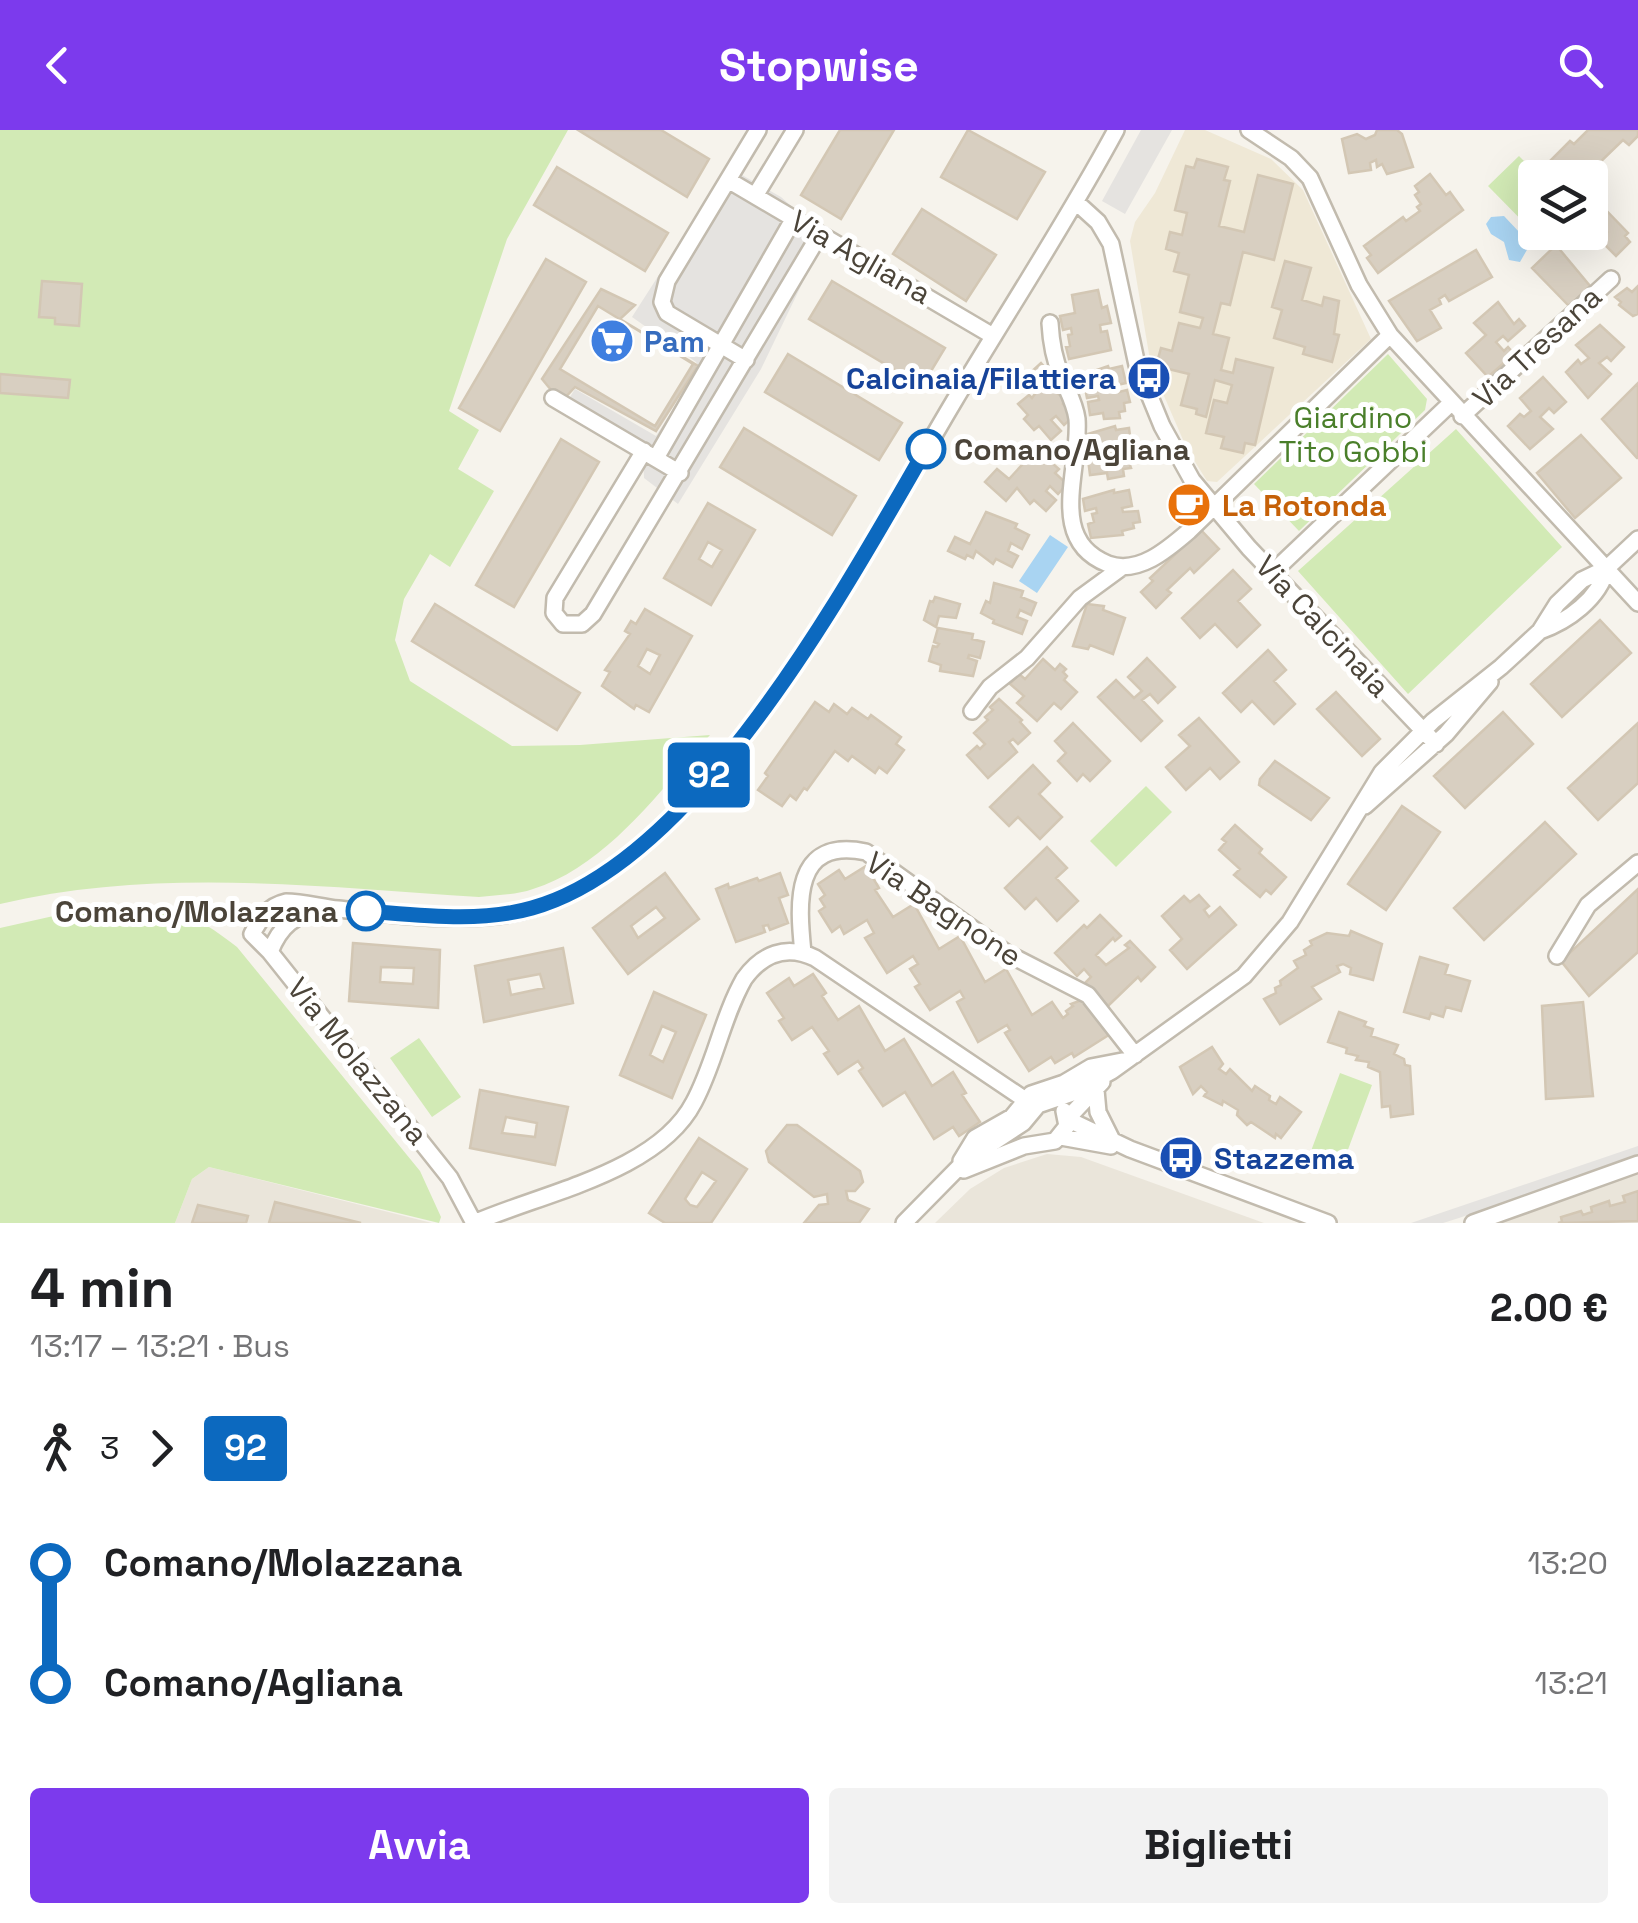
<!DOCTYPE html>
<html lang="it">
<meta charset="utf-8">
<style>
body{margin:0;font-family:"Space Grotesk",sans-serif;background:#f2f2f2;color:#202124;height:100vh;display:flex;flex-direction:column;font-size:38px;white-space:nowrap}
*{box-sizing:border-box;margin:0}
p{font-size:32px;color:#757577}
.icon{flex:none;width:55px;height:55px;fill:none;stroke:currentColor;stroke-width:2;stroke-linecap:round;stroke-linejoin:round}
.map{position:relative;height:1093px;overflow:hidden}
.sheet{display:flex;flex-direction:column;background:#fff;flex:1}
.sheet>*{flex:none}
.badge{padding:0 20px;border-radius:8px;font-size:35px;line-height:65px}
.tools{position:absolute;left:1518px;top:30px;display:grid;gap:20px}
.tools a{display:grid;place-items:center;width:90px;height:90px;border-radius:10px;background:#fff;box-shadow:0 10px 40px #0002;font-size:50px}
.map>.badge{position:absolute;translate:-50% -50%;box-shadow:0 0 0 5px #fff}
.legs{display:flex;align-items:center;gap:15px;height:110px;padding:0 30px;font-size:32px}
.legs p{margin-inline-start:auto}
.overview{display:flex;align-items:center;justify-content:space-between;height:170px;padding:0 30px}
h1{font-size:55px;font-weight:600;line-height:75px}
.cta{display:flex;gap:20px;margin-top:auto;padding:20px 30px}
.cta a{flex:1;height:115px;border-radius:10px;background:#7c3aed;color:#fff;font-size:40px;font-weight:600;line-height:115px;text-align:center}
.cta a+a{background:#f2f2f2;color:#202124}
ul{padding:0 30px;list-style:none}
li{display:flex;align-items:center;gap:35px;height:120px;font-size:38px}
li i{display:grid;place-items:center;width:15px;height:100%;margin:0 12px;background:currentColor}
li i::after{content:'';width:25px;height:25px;margin:-12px;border:8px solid;border-radius:50%;background:#fff}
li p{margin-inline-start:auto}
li:first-child i{background:linear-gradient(#0000 50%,currentColor 0)}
li:last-child i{background:linear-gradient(currentColor 50%,#0000 0)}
header{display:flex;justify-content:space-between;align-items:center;height:130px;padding:0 30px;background:#7c3aed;color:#fff;font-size:45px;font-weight:600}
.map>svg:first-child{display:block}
.residential{fill:#eae5da}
.education{fill:#efe8d6}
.green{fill:#d2eab5}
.parking{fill:#e5e3e0}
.water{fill:#a9d4f2}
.building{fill:#d8cfc1;stroke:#d3c7b4;stroke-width:2.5;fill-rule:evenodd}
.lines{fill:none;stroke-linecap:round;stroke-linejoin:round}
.minor-casing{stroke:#c2bbae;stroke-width:20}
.minor{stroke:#fff;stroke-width:15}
.line-1-casing{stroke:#fff;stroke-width:22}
.line-1{stroke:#0c69bf;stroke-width:15}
.stop-1-dot{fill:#fff;stroke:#0c69bf;stroke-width:5}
.labels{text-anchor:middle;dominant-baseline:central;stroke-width:10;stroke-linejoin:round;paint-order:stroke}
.street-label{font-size:30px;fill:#4b4439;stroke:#fff}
.shop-label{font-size:30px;font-weight:bold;fill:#366cbe;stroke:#fff;text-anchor:start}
.transit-label{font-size:30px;font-weight:bold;fill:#164399;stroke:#fff;text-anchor:end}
.park-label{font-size:30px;fill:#4a7f2a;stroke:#fff}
.stop-label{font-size:30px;font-weight:bold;fill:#4b4439;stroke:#fff;text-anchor:start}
.food-label{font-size:30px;font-weight:bold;fill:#c56008;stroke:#fff;text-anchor:start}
</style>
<header><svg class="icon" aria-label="back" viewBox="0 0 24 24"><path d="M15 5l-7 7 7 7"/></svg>Stopwise<svg class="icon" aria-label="search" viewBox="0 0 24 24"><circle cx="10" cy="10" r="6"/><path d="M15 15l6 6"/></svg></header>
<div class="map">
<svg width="1638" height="1093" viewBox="0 0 1638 1093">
<rect width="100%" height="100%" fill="#f6f3ec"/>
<path class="residential" d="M1047 1024 1081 1027 1264 1093H935L970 1059 1004 1038Z
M209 1037 432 1093H175L192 1049Z
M1638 1044V1093H1492Z"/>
<path class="education" d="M1185 0H1205L1271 29 1303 60 1371 209 1217 352 1207 351 1187 319 1151 236 1130 111 1135 92 1155 63Z"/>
<path class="green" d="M0 0H568L507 109 449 281 479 300 458 339 494 361 450 437 430 424 404 469 395 510 410 551 512 616 580 615 710 605C660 660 607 736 533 759 516 765 497 765 479 767 321 757 156 737 0 774Z
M1519 26 1540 47 1535 48V102L1559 103 1546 115 1488 56Z
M1388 224 1427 269 1425 280 1299 401 1254 354Z
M1456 299 1562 417 1408 564 1298 441Z
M1146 656 1172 682 1116 737 1090 711Z
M144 778C187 781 203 791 237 817L420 1041 441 1087 439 1093 209 1037 192 1049 175 1093H0V798L58 785Z
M419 908 461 967 432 987 390 928Z
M1340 943 1372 955 1343 1033 1311 1021Z"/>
<path class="parking" d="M1141 0H1172L1125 84 1102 71Z
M728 37 781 67 825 106 761 239 678 374 644 348 643 321 565 275 575 259 656 306 699 239 696 232 632 187Z
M1638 1016V1026L1459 1088 1443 1093H1411Z"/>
<path class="water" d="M1504 86 1521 104 1528 118 1520 132 1509 130 1504 112 1491 104 1486 94 1491 87Z
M1050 405 1068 417 1037 463 1019 451Z"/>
<path class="building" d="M578 0H661L709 29 687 67Z
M840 0H894L841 89 801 65Z
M968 0 1045 42 1017 89 941 47Z
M1377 0H1397L1402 4 1413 37 1387 44 1382 34 1377 37 1376 30 1370 33 1371 40 1349 43 1342 9 1357 4 1366 9 1375 5Z
M1588 0H1638V6L1629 15 1623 10 1595 37 1601 43 1590 53V48H1554L1544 37 1570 11 1574 14Z
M1197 29 1228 37 1224 50 1230 51 1219 96 1244 102 1258 45 1293 54 1274 130 1243 122 1230 175 1221 173 1213 204 1229 208 1221 240 1233 243 1236 229 1273 238 1255 315 1245 313 1243 323 1221 318 1224 307 1206 303 1214 270 1227 273 1232 255 1215 250 1206 287 1196 284 1197 279 1181 275 1189 244 1156 236 1161 218 1172 221 1179 193 1200 198 1203 188 1180 182 1189 145 1174 141 1179 123 1166 119 1170 102 1182 105 1187 83 1175 80 1186 36 1194 38Z
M557 37 668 103 645 141 534 75Z
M1430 44 1446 65 1450 62 1463 80 1378 143 1367 128 1371 125 1364 116 1403 87 1406 91 1420 81 1417 77 1421 74 1415 65 1419 62 1415 56Z
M1603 77 1628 103 1625 106 1630 112 1616 126 1600 110 1607 102 1593 88Z
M922 79 996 125 966 171 893 124Z
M1556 115 1590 156 1569 176 1532 138Z
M1476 120 1492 147 1449 171 1445 165 1439 169 1441 174 1430 180 1441 198 1417 211 1389 171Z
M546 129 586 152 500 301 459 278Z
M1285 131 1311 138 1302 170 1322 176 1324 167 1339 171 1334 204 1339 205 1332 232 1303 224 1305 217 1274 208 1282 180 1272 177Z
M42 151 82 154 79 196 55 194V188L39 187Z
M832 151 945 218 922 256 809 189Z
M1638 156V184L1633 186 1619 175 1621 172 1615 167 1627 158 1632 162Z
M601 159 635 175 620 189 698 236 656 301 575 257 561 272 542 249Z
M1098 160 1102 178 1107 176 1111 193 1100 195 1101 202 1107 201 1111 220 1069 229 1066 217 1070 216 1068 205 1072 204 1071 198 1063 200 1060 186 1075 183 1072 165Z
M1498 172 1514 194 1519 189 1525 196 1508 211 1503 206 1496 212 1504 221 1508 217 1514 224 1488 247 1466 223 1486 205 1474 193Z
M598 176 693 234 655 296 560 239Z
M1600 195 1624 217 1611 231 1607 227 1599 233 1611 244 1588 268 1566 242 1578 230 1581 234 1589 228 1576 215Z
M788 224 902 293 879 330 765 262Z
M1041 233 1058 252 1051 259 1067 270 1063 274 1074 286 1064 295 1056 286 1051 290 1061 301 1051 310 1039 296 1034 300 1024 289 1028 285 1018 274 1029 265 1032 268 1042 254 1031 242Z
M1108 236 1109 239 1122 236 1126 253 1117 255 1119 262 1127 260 1130 272 1124 273 1125 281 1119 282 1120 288 1104 289 1103 283 1090 285 1088 272 1099 270 1098 266 1087 268 1086 263 1097 261V258H1082L1079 246Z
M0 244 70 250 68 268 0 263Z
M1543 247 1566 272 1554 283 1549 278 1540 287 1553 299 1530 319 1508 296 1520 284 1524 287 1531 281 1520 268Z
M1638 253V328H1637L1602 289Z
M1115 296 1116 300 1129 298 1130 306H1133L1134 312 1128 313 1129 321H1125L1131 338 1123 339 1124 346 1108 349 1107 343 1090 345 1088 329 1094 328 1093 322H1098L1097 319 1091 320 1088 304Z
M744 298 856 366 832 405 720 337Z
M1581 305 1621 348 1575 388 1537 343Z
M561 309 599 332 514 477 476 455Z
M1033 323 1043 331 1046 328 1059 339 1055 343 1067 354 1058 364 1050 356 1046 361 1056 370 1046 381 1034 370 1030 374 1017 358 1006 371 985 352 997 339 1009 349Z
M1114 360V363L1129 360 1132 376 1122 378 1123 382 1138 381 1140 392 1133 393 1134 398 1122 401 1123 405 1091 408 1088 394 1094 392 1092 384 1097 383 1096 378 1085 381 1083 369Z
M708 373 755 400 711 475 664 448ZM708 412 722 420 712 437 699 429Z
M986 382 1017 394 1015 398 1029 405 1022 419 1011 413 1008 421 1018 426 1012 437 996 429 993 434 976 421 973 428 967 425 965 429 948 421 955 407 970 414Z
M1201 400 1219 419 1194 443 1190 438 1167 460 1171 463 1156 478 1141 462 1153 451 1150 448Z
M1233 440 1251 459 1238 471 1260 495 1237 517 1215 494 1200 508 1182 488Z
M994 453 1023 461 1021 467 1036 473 1031 485 1020 480 1017 487 1027 491 1022 504 993 493 994 490 981 483 986 471 990 473Z
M935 467 960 474 956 488 939 486 936 497 924 490 930 471 933 472Z
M435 474 580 563 557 600 412 511Z
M1087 474 1104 476 1103 480 1125 488 1113 524 1090 515 1088 519 1073 516Z
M645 479 692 506 649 582 636 575 634 579 602 556 610 542 605 540 630 504 625 501 631 491 636 494ZM647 519 660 525 650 544 638 536Z
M1600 490 1631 523 1562 587 1531 554Z
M938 498 973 504 972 509 984 512 980 528 969 525 968 528 977 531 973 546 940 541 941 535 929 531 933 516 937 517 939 514 934 512Z
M1268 520 1286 540 1274 551 1295 574 1274 594 1252 571 1241 582 1223 563Z
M1147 528 1175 557 1158 573 1150 564 1142 570 1162 591 1141 611 1098 567 1116 550 1134 568 1142 561 1128 547Z
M1043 529 1055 540 1060 534 1066 539 1063 542 1067 546 1064 550 1077 562 1061 579 1054 573 1037 591 1017 573 1024 566 1010 554 1019 544 1025 549Z
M1336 562 1380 609 1362 626 1317 579Z
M999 569 1022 590 1020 592 1030 603 1018 614 1013 609 1009 612 1017 622 988 648 967 625 977 616 980 619 985 614 974 603 988 590 985 587 993 580 990 577Z
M815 572 829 582 834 574 847 584 852 578 868 589 871 585 901 607 896 614 904 620 887 643 879 637 875 643 852 626 848 631 835 621 807 660 804 658 796 670 790 665 782 676 758 660 768 646 765 643Z
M1503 582 1533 614 1465 678 1434 646Z
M1199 588 1239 632 1220 649 1210 638 1186 660 1166 637 1190 616 1179 605Z
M1073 593 1110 631 1090 651 1083 644 1077 651 1058 631 1066 623 1055 611Z
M1638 593V653L1598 690 1568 658Z
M1275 631 1329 668 1311 690 1259 655 1260 649Z
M1033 635 1050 653 1039 664 1062 687 1040 709 1018 687 1009 696 990 677Z
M1402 676 1440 702 1386 780 1348 754Z
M1545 692 1576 724 1484 810 1454 778Z
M1235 695 1262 719 1259 723 1286 747 1271 764 1266 760 1260 767 1234 745 1240 739 1219 720 1226 712 1222 709Z
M1047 717 1067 738 1056 748 1078 771 1057 791 1036 768 1025 779 1005 758Z
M866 736 879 758 875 760 893 787 914 774 939 819 960 806 985 852 1006 839 1032 885 1052 872 1063 888 1068 884 1066 881 1073 876 1071 874 1087 868 1112 903 1074 927 1072 923 1055 933 1051 927 1029 941 1005 903 1010 900 1007 895 978 912 957 872 964 868 960 861 930 880 915 857 920 854 910 839 918 834 913 826 887 843 865 808 874 803 867 790 844 804 840 796 832 802 819 781 825 777 820 769 825 765 818 754 839 740 845 749Z
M665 743 699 789 628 844 593 798ZM656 777 665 788 638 808 631 796Z
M780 743 788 765 779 768 788 793 770 800 768 795 763 796 765 802 736 812 716 759 728 754 729 758 757 748 759 751Z
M1638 759V822L1589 866 1561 831Z
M1199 765 1209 776 1204 780 1209 787 1220 777 1236 795 1187 839 1170 820 1182 809 1162 786 1184 766 1190 772Z
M1100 785 1121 806 1115 811 1113 808 1096 825 1106 835 1129 818 1125 815 1130 811 1155 837 1141 851 1138 847 1108 876 1085 853 1091 847 1084 839 1077 846 1055 823 1084 795 1087 798Z
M1351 801 1382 814 1373 850 1350 844 1351 838 1343 834 1337 836 1340 842 1312 857 1321 869 1280 894 1264 869 1276 863 1275 858 1281 855 1280 851 1298 838 1294 831 1306 825 1304 820 1312 815 1310 811 1327 803 1349 806Z
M353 813 440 820 438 878 349 871ZM381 837 414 838 413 854 380 852Z
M563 818 573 873 484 892 475 836ZM540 844 544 858 511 865 508 850Z
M1420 827 1448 835 1445 844 1470 851 1461 881 1446 877 1443 887 1431 883 1429 889 1404 882Z
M813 844 826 863 822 866 838 890 859 876 885 921 904 909 932 956 953 942 966 963 962 965 980 992 959 1006 953 997 934 1009 905 962 883 976 859 941 863 938 858 931 838 944 824 924 829 921 812 897 792 910 779 891 784 888 767 863 789 848 794 856Z
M654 862 706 885 672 968 620 945ZM662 896 676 902 663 932 650 925Z
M1583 872 1593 966 1546 969 1542 876Z
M1339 882 1366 892 1364 896 1373 899 1371 906 1398 915 1394 924 1404 929 1405 935 1410 936 1413 984 1391 987 1390 976 1382 977 1380 942 1368 937 1369 932 1356 930 1358 926 1346 923 1347 918 1328 912Z
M1212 917 1223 934 1219 939 1226 944 1230 939 1252 961 1255 956 1270 966 1269 970 1276 974 1280 967 1301 982 1281 1008 1276 1004 1275 1008 1251 992 1247 995 1237 985 1238 980 1223 971 1222 975 1204 966 1207 962 1201 956 1193 964 1180 937Z
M480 960 568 977 555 1035 470 1018ZM506 987 537 993 535 1007 502 1003Z
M787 995H797L860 1041 863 1052 855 1061H846L848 1070 869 1079 859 1093H804L819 1075 828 1074 827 1064 814 1067 769 1032 766 1021Z
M699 1008 747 1039 711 1093H665L649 1083ZM702 1042 716 1051 697 1077 690 1075 685 1069Z
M1638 1061V1091L1558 1093 1562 1092 1561 1087 1581 1081 1583 1085 1592 1082 1591 1077 1609 1071 1610 1076 1625 1072 1623 1066Z
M275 1072 361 1093H269Z
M198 1075 248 1086 246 1093H192Z"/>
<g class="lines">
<defs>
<path id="minor" d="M1249 0 1291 28 1310 48 1359 155 1390 205 1638 473
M728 50 993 206
M755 66 795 0
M1076 72 1098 92 1111 114 1137 235 1162 296 1192 350 1249 418 1436 614
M1050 193C1051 211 1054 229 1061 245 1067 260 1075 273 1077 289 1081 339 1046 410 1108 434 1138 445 1167 420 1189 401L1390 205
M746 230 667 183 662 172 667 151 758 0
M553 268 680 343
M1462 286 1611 149
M644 321 555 468 554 483 563 494H582L593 484 820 104
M656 328 794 88
M1272 443 1451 273
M1540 501C1568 491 1599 469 1607 438
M972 581 990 557 1027 528 1080 468 1121 438
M1365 676 1446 604 1490 552
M270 822C280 796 295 784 322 780
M803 823C798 774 792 707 866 722L1008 824 1088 865 1135 925
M1557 826 1588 775 1638 733
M1096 960 1098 982 1112 1010
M1067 989 1130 1019 1328 1093
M1067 989 1102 952
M1061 1007 1111 1016
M961 1031 975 1008 1012 987 1031 964 1064 953 1091 937 1122 931
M964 1040 1024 1016 1055 1011 1067 996 1064 981
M474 1093 450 1048 270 822 252 804C260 789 268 776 286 772 303 772 320 777 338 779 397 785 478 796 534 778 713 722 861 427 953 273 1007 182 1066 93 1116 0
M474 1093C542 1063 658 1042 694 972 715 933 722 888 744 849 762 824 786 814 815 828L1024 969
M904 1093 965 1031 1023 993 1038 975 1070 964 1112 941 1244 846 1290 792 1382 642 1433 591 1501 537 1540 501 1557 474 1582 450 1607 438 1638 409
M1473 1093 1638 1034"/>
</defs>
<use href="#minor" class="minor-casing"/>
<use href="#minor" class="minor"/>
</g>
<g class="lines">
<defs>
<path id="line-1" d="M366 781C419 785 480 793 532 778 697 732 844 460 926 319"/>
</defs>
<use href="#line-1" class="line-1-casing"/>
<use href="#line-1" class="line-1"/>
</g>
<defs>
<symbol id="supermarket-disc" viewBox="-11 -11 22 22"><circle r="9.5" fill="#3f7fe0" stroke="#fff"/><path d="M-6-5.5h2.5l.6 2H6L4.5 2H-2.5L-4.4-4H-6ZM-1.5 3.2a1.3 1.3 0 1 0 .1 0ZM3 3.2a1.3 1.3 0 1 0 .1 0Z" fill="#fff"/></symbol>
<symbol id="bus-disc" viewBox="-11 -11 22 22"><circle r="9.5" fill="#1a4fb4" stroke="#fff"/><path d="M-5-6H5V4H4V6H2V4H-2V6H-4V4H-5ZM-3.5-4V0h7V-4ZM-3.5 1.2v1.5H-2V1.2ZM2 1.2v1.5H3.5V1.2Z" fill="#fff"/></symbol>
<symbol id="cafe-disc" viewBox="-11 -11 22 22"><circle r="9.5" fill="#e8710a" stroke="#fff"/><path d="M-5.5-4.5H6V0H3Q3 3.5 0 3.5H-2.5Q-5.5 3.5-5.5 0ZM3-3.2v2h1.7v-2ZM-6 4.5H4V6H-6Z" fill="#fff"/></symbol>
</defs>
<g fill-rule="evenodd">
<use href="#supermarket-disc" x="587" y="186" width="50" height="50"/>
<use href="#bus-disc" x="1124" y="223" width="50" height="50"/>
<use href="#cafe-disc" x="1164" y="350" width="50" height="50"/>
<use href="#bus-disc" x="1156" y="1003" width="50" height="50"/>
</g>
<g class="stop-1-dot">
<circle cx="926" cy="319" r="18"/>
<circle cx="366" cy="781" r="18"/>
</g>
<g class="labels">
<g class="street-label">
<text transform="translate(861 127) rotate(30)">Via Agliana</text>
<text transform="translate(1537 217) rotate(-43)">Via Tresana</text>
<text transform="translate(1323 496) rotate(47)">Via Calcinaia</text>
<text transform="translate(944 779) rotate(34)">Via Bagnone</text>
<text transform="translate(358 931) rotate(51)">Via Molazzana</text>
</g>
<g class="shop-label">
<text x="644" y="211">Pam</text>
</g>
<g class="transit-label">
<text x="1116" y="248">Calcinaia/Filattiera</text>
<text x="1214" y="1028" text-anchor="start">Stazzema</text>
</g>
<g class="park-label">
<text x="1353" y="287">Giardino<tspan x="1353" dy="34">Tito Gobbi</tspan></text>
</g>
<g class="stop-label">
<text x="954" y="319">Comano/Agliana</text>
<text x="338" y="781" text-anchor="end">Comano/Molazzana</text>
</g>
<g class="food-label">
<text x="1222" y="375">La Rotonda</text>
</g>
</g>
</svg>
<div class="tools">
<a><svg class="icon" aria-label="layers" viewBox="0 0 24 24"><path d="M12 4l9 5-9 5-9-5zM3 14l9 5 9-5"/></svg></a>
</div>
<b class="badge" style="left:709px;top:645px;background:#0c69bf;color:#fff">92</b>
</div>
<section class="sheet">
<div class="overview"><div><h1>4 min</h1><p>13:17 – 13:21 · Bus</p></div><b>2.00 €</b></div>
<div class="legs"><svg class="icon" aria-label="walk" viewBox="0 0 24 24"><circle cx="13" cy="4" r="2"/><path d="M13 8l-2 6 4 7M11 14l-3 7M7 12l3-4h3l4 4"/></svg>3<svg class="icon" aria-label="forward" viewBox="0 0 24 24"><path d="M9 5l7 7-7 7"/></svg><b class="badge" style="background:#0c69bf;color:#fff">92</b></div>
<ul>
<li><i style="color:#0c69bf"></i><b>Comano/Molazzana</b><p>13:20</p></li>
<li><i style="color:#0c69bf"></i><b>Comano/Agliana</b><p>13:21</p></li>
</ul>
<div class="cta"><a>Avvia</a><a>Biglietti</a></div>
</section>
